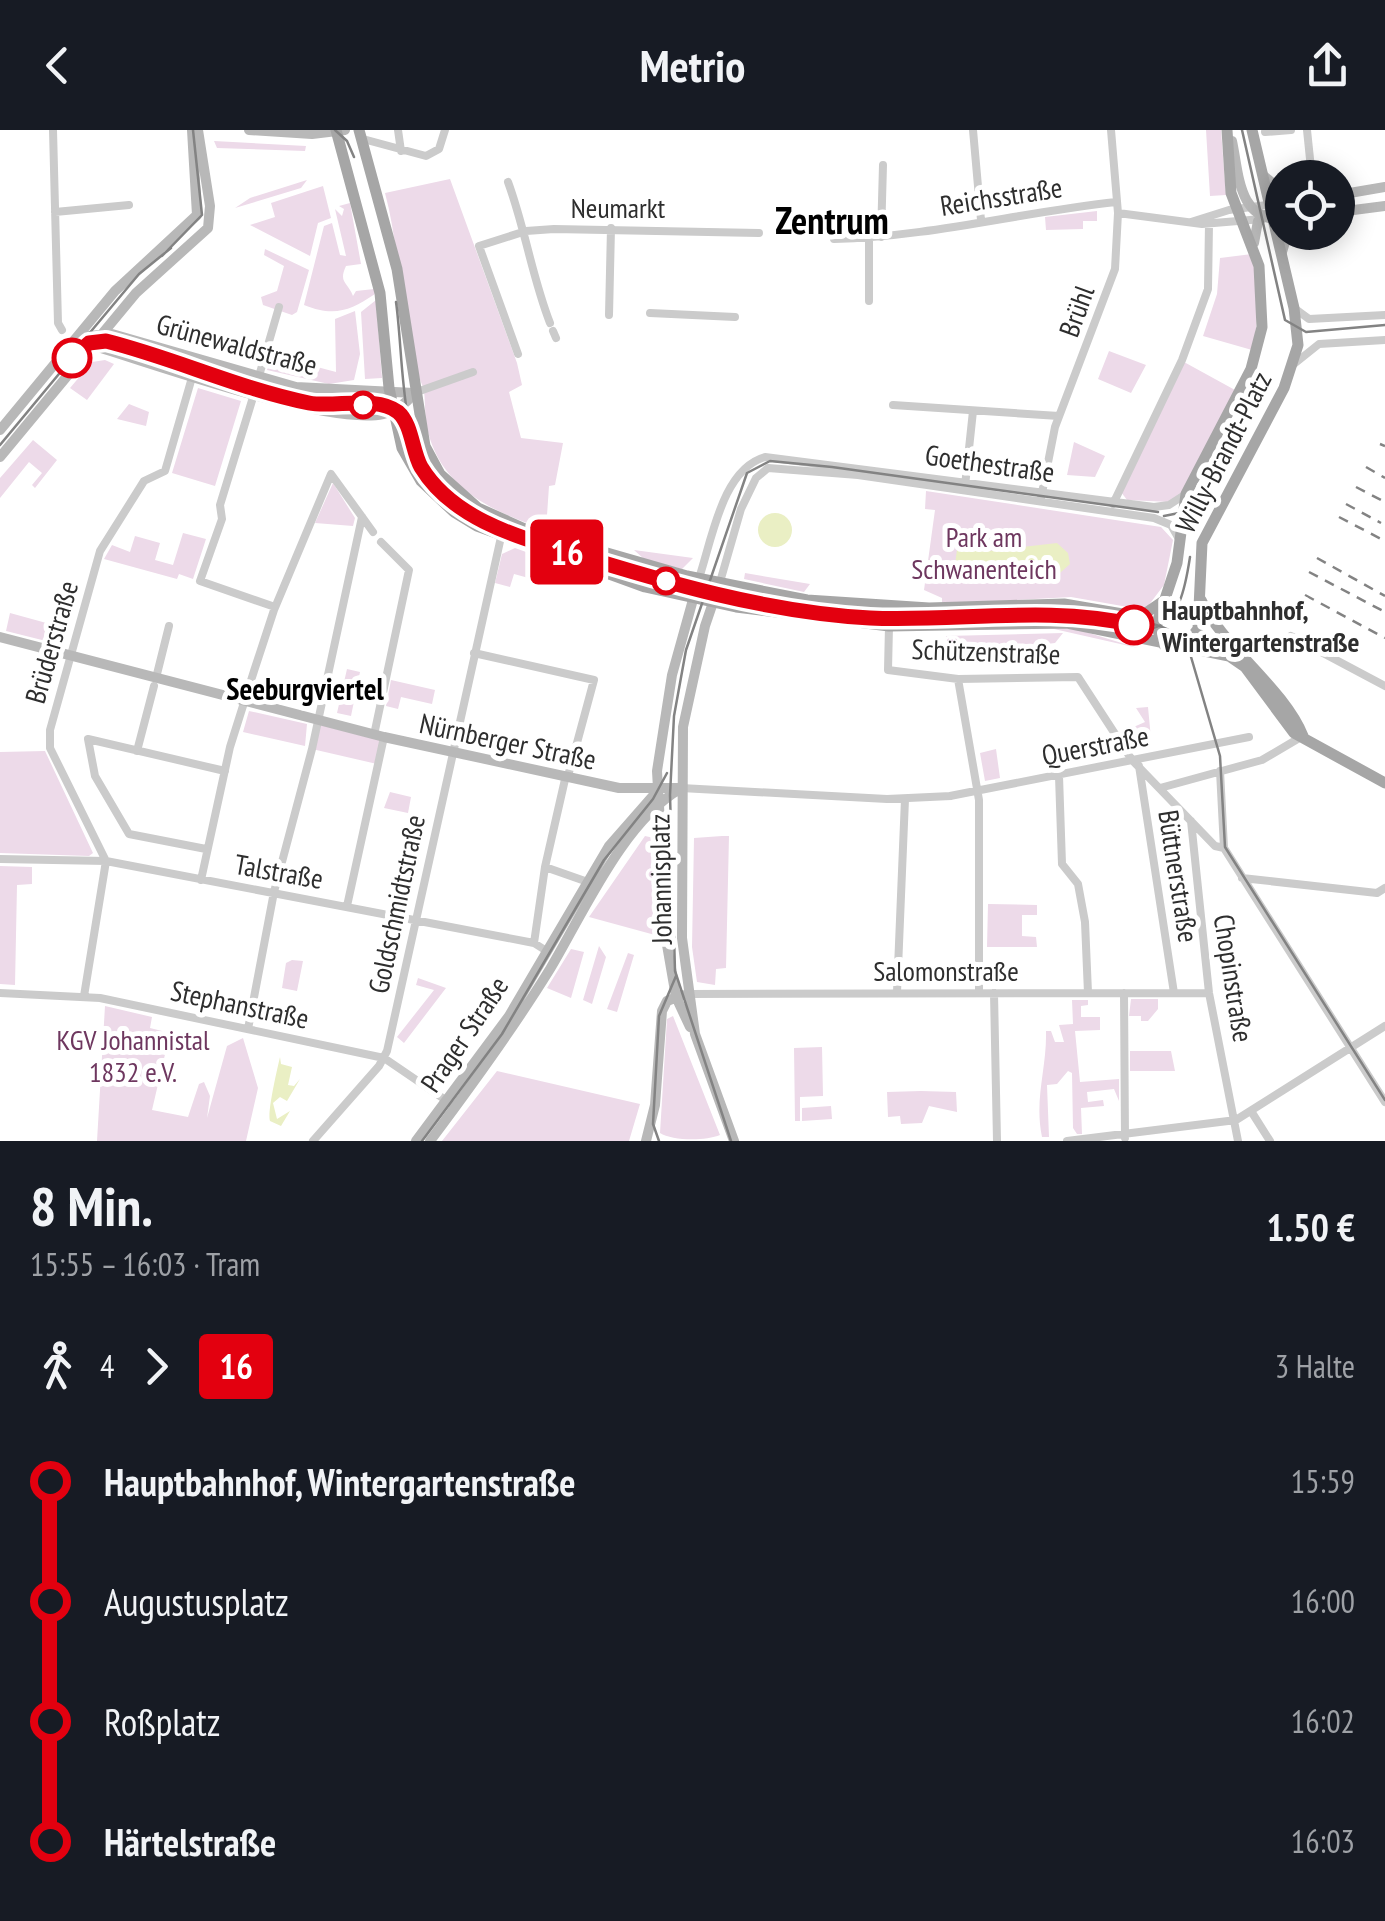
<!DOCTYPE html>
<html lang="de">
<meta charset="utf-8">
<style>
body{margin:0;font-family:"PT Sans Narrow",sans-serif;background:#20242c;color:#f1f3f6;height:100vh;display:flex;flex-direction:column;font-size:38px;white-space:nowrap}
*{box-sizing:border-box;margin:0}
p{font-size:32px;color:#9ea1a6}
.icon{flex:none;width:55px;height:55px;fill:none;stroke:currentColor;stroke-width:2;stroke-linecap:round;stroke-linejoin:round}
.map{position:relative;height:1011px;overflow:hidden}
.details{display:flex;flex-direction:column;background:#171b24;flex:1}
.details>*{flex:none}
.badge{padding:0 20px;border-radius:8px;font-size:35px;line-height:65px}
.tools{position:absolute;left:1265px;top:30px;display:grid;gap:20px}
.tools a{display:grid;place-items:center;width:90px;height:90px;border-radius:50%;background:#171b24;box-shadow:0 5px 25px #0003;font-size:50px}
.map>.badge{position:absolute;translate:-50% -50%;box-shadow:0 0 0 5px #fff}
.legs{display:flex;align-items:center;gap:15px;height:110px;padding:0 30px;font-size:32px}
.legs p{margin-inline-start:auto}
.summary{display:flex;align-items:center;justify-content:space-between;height:170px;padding:0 30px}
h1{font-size:55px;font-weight:600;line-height:75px}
ul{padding:0 30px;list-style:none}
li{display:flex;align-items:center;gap:35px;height:120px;font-size:38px}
li i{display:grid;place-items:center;width:15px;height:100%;margin:0 12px;background:currentColor}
li i::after{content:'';width:25px;height:25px;margin:-12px;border:8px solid;border-radius:50%;background:#171b24}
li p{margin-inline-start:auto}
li:first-child i{background:linear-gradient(#0000 50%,currentColor 0)}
li:last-child i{background:linear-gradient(currentColor 50%,#0000 0)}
header{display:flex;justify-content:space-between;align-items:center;height:130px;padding:0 30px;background:#171b24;font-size:45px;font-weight:600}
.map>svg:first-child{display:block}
.green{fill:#eddae9}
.water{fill:#eaefc4}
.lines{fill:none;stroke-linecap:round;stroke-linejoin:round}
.street{stroke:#cbcbcb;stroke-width:8}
.secondary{stroke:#b8b8b8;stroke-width:10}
.primary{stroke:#a6a6a6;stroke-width:11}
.tram{stroke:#838383;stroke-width:2.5}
.rail{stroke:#838383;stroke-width:2.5;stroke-dasharray:10 8;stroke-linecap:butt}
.line-1-casing{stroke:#fff;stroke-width:22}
.line-1{stroke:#e3000f;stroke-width:15}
.stop-1-dot{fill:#fff;stroke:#e3000f;stroke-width:5}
.labels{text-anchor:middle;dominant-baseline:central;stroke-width:10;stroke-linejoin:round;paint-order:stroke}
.street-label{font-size:28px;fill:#2e2e2e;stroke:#fff}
.park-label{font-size:28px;fill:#6e375f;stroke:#fff}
.stop-label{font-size:28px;font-weight:bold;fill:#2e2e2e;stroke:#fff;text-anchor:start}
.neighbourhood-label{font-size:30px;font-weight:bold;fill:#000;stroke:#fff}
.district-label{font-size:38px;font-weight:bold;fill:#000;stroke:#fff}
</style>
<header><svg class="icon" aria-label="back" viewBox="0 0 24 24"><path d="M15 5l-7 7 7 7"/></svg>Metrio<svg class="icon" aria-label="share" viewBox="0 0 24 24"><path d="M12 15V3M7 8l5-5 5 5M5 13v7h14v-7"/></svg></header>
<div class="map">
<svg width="1385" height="1011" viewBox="0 0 1385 1011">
<rect width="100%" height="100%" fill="#fff"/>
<path class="green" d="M1206 0H1221L1226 65 1210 66Z
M214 11 306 16 305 21 217 18Z
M450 49 517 233 522 255 509 262 521 308 563 313 555 355 549 356 546 400C494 382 443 360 428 302 424 289 426 266 423 257 399 200 402 126 385 63Z
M307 50 301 58 235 78 250 68Z
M323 56 331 88 318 93 310 126 250 95 275 87 271 73Z
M350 73 361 134 346 136C338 153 348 152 353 166L356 161 374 159 375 164C350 181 334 187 304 175L324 96 332 93 340 125 346 126 335 79 342 86 344 79 339 76Z
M1097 81V91H1083V99L1046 100 1045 87Z
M265 119 309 140 297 182 292 185 263 175 261 167 277 161 284 136 264 125Z
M1252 124C1258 156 1260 189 1252 220L1203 206 1217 164 1220 128Z
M376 170 382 248 365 249 361 182Z
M355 181 360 224 354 250 329 254 267 240 272 225 336 242 335 189Z
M124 212 257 249V258L122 219Z
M1109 221 1146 235 1131 263 1098 249Z
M105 230 114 234 87 270 70 258 92 232Z
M1184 232 1235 260 1181 364 1170 372 1127 370 1121 362Z
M198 258 241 271 215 356 172 343Z
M129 274 149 282 146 296 117 289Z
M33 310 57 330 35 358 32 355 42 343 29 332 0 368V348Z
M1074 312 1105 326 1095 347 1067 345Z
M333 353 355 388 353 396 315 393Z
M926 361 1161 397 1173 410 1164 455 1145 480 1071 467 942 474V468L924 460 935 380 925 379Z
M183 403 206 409 193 449 179 444 177 449 104 429 112 415 130 422 135 406 160 413 155 430 173 435Z
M515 418 551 431 552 437 536 450 514 444 510 457 495 453 502 424Z
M634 420 693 428 682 439 644 429Z
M745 443 810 454 804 462 744 449Z
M10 483 50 494 46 511 6 501Z
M1042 496 1076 499 1138 518 1054 499 946 500Z
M1063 503 1055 513C1025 516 973 527 946 510V506Z
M347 539 360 542 351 586 337 583Z
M391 550 435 560 432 574 401 567 398 579 386 576Z
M1148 577 1151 609 1138 612 1129 599 1145 592 1136 578Z
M249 581 307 594 305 616 243 602Z
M317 590 384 607 377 634 312 619Z
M996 619 1000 648 985 651 980 623Z
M45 621 93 723 89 726 0 723V622Z
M390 662 411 667 408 683 384 678Z
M645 706 654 708 655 805 589 787Z
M722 706H729L726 838 716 839 715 855 697 852 692 817 694 708Z
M0 736 32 737V754L17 755 15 855 0 854Z
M988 774 1037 775V785H1022V806L1036 807 1037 817H987Z
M599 816 606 827 592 874 583 870Z
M571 819 584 822 571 868 547 858Z
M628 823 634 825 617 882 607 879Z
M292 830 303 831 297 861 282 858 286 833Z
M418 848 446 858 404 913 397 907 434 860 416 855Z
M1131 869H1158V879L1148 891H1141V886H1129Z
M1072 870H1088V875L1081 876V887H1100V900L1075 901 1080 952 1119 949V971L1114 959 1087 962 1088 972 1103 970 1104 976 1081 978 1082 1004H1077L1073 998 1072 943 1068 941 1057 954 1047 955 1049 1007H1042C1034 969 1047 938 1046 901H1051L1055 912H1064L1059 895 1073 894Z
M105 876 152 887 150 898 170 903 152 980 188 987 199 954 204 952 210 966 207 988 227 916 243 908 258 958 246 1011H97Z
M673 886 720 1005C706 1011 672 1011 660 1003L667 889Z
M822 917 823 966 800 967V991H795L794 918Z
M1130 921H1171L1175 941H1130Z
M497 941 640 974 629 1011H442Z
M921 961 956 962 957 982 929 976 922 993 901 994 900 986 888 987 887 962Z
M831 976 832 989 802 991V978Z"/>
<path class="water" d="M758 400a17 17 0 1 1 34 0a17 17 0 1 1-34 0Z
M972 409 988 421 1057 413 1068 423 1070 434 1052 450 1017 437 955 434 958 413Z
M280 927 281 934 292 937 288 955 294 956 300 949 287 971 280 967 273 973 277 989 290 981 281 996 270 991C267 983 277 940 280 927Z"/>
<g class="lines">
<path class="street" d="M53 0 58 193 62 200
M398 0 401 21
M973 0 981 90
M1307 0 1312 48
M1265 2 1291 0
M363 9 426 26 439 19 445 0
M508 52C525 98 532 147 550 193
M55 82 129 75
M1118 83 1202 94 1262 89
M1191 92 1229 80 1274 74
M881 107 883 35
M834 109C929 107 1022 82 1116 72
M869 171V108
M1294 178 1309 189 1385 185
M650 183 735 187
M609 185 611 98
M553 201 556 208
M518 224 479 116 526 101 554 99 759 103
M1294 234 1319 214 1385 210
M259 246 279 177
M414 263 473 242
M254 264 220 375 222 389 200 451 275 477
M893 275 1059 286
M965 356 973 281
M1041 368 1055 297 1115 139 1118 83 1111 0
M1113 374 1182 230 1208 159 1209 94
M699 448C712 410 722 339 765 327L1154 377 1169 375 1186 364
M720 452 741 379 756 348 768 338 858 345 1154 388 1171 395 1179 409
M889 496 888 540 958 549 1078 547 1132 630 1215 716 1224 718
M1291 506 1385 556
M474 523 594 550 568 646
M156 548 169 496
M958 549 979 670V863
M374 605 409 440 381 412
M137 621 154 556
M1139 636 1174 863
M1220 641 1224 718 1385 972
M1059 646 1062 734 1078 754 1085 792 1088 863
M681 658 887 669 951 666
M1160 658 1262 630 1301 607
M950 666 1249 607
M1191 691 1209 863 1238 1011
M206 719 129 704 95 646 88 609 225 641
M0 729 106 731 534 813 545 820
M545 737 585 751
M1242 748 1377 763 1385 758
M201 750 230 617 254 541 274 480 331 344 373 402
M347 776 384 607
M534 813 545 737 566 645
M897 862 905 669
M0 863 100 868 384 928 450 973
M994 863 997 1011
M1124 863 1125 1008
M688 864 1209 863
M84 866 106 731 50 618V600L100 421 144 351 165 341 193 244
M248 899 274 762 312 619 362 387
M1251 981 1270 1011
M313 1011 379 936 387 921 501 407
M1067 1011 1236 990 1385 896"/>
<path class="secondary" d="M249 0 312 4 345 0
M1232 11C1239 43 1238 91 1282 89
M1264 46 1282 61
M1338 65 1385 57
M1338 82 1385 76
M1254 113 1258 91 1282 74
M1282 122 1288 102
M77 207 112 204 296 257 414 263
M92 215C152 234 329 296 383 284 396 281 406 274 414 263
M0 300 115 161 197 85 192 0
M0 327 136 163 208 98 210 76 198 0
M720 452 705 496 683 597 682 808 695 904 734 1011
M0 507 384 607 619 658H681
M690 897 676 867 667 815 657 641 672 545 699 448
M416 1011 509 886 609 716 659 659
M430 1011C472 955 513 899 550 839 583 784 623 692 680 659
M646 1011 655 975 662 881 667 871 682 865"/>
<path class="primary" d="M336 0 380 163 389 258 402 318 421 351 454 382 477 396 645 457 736 477 889 496 1067 493 1229 526 1245 537 1294 603 1385 653
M359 0 397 139 425 316 440 344 478 378 527 400 687 446 807 470 929 478 1064 474 1140 487 1165 470
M1201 470C1221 515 1284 558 1303 606
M1164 515 1156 496 1177 433 1186 364 1251 239 1262 197 1259 136 1231 63 1227 0
M1173 516 1191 508 1198 499 1202 413 1284 258 1298 215 1294 178 1252 0"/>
<path class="tram" d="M335 0 347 11 354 27
M1242 0 1285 190 1306 202 1385 195
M162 126 202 85 193 0
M396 172C403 220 400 302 427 341 476 411 719 468 805 479 852 485 900 487 948 486 1015 485 1119 471 1179 505L1189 520 1220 626 1225 717 1385 970
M77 218 139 144 171 118
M0 315 78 221 101 211C173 220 240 262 311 273 343 279 397 261 408 301
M1164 386 1184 382 1200 365
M1149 499C1180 495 1186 453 1190 427
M422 1011 502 904 604 730 653 669 667 643
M659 1011 653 994 659 886 676 846
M731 1011 675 841 670 665 674 586 686 520 747 343 770 331 832 337 1158 382"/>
<path class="rail" d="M1380 314 1385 316
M1366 337 1385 348
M1356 357 1385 372
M1346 374 1381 393
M1339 387 1385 411
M1317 428 1385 466
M1309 442 1385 482
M1305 465 1385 508"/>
</g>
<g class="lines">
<defs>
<path id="line-1" d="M72 228 89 213 106 211C174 228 240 259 309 273 334 278 376 265 398 282 412 294 412 321 421 337 452 388 515 406 568 422 667 453 766 482 870 488 958 492 1048 475 1134 495"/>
</defs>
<use href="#line-1" class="line-1-casing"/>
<use href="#line-1" class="line-1"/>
</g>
<g class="stop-1-dot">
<circle cx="72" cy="228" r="18"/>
<circle cx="363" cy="275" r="12"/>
<circle cx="666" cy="451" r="12"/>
<circle cx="1134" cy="495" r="18"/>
</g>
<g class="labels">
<g class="street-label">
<text transform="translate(1001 66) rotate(-9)">Reichsstraße</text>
<text x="618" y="77">Neumarkt</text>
<text transform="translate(1076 181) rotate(-70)">Brühl</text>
<text transform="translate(237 214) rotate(15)">Grünewaldstraße</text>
<text transform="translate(1223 322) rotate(-63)">Willy-Brandt-Platz</text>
<text transform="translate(990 333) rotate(8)">Goethestraße</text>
<text transform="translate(51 512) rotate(-74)">Brüderstraße</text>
<text transform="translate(986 521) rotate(2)">Schützenstraße</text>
<text transform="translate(508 611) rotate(12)">Nürnberger Straße</text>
<text transform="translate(1095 615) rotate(-11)">Querstraße</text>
<text transform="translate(279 741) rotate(10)">Talstraße</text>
<text transform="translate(1179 746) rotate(81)">Büttnerstraße</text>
<text transform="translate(660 749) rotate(-91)">Johannisplatz</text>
<text transform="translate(396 774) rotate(-78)">Goldschmidtstraße</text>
<text x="946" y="840">Salomonstraße</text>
<text transform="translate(1234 848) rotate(81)">Chopinstraße</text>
<text transform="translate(240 874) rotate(12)">Stephanstraße</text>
<text transform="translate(464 904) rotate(-56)">Prager Straße</text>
</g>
<g class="park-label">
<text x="984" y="406">Park am<tspan x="984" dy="32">Schwanenteich</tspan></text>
<text x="133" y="909">KGV Johannistal<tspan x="133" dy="32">1832 e.V.</tspan></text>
</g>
<g class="stop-label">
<text x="1162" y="479">Hauptbahnhof,<tspan x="1162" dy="32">Wintergartenstraße</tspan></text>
</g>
<g class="neighbourhood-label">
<text x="305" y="558">Seeburgviertel</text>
</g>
<g class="district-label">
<text x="832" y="89">Zentrum</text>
</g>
</g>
</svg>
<div class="tools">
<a><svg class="icon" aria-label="locate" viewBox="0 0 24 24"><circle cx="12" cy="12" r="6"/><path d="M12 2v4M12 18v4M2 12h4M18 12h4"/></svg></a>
</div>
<b class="badge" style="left:567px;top:422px;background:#e3000f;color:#fff">16</b>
</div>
<section class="details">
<div class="summary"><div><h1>8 Min.</h1><p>15:55 – 16:03 · Tram</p></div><b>1.50 €</b></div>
<div class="legs"><svg class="icon" aria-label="walk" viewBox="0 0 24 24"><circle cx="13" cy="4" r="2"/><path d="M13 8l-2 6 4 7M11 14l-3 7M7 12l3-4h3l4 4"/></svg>4<svg class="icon" aria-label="forward" viewBox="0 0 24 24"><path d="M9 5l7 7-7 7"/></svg><b class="badge" style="background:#e3000f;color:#fff">16</b><p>3 Halte</p></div>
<ul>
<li><i style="color:#e3000f"></i><b>Hauptbahnhof, Wintergartenstraße</b><p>15:59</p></li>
<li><i style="color:#e3000f"></i><span>Augustusplatz</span><p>16:00</p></li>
<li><i style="color:#e3000f"></i><span>Roßplatz</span><p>16:02</p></li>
<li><i style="color:#e3000f"></i><b>Härtelstraße</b><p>16:03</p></li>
</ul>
</section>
